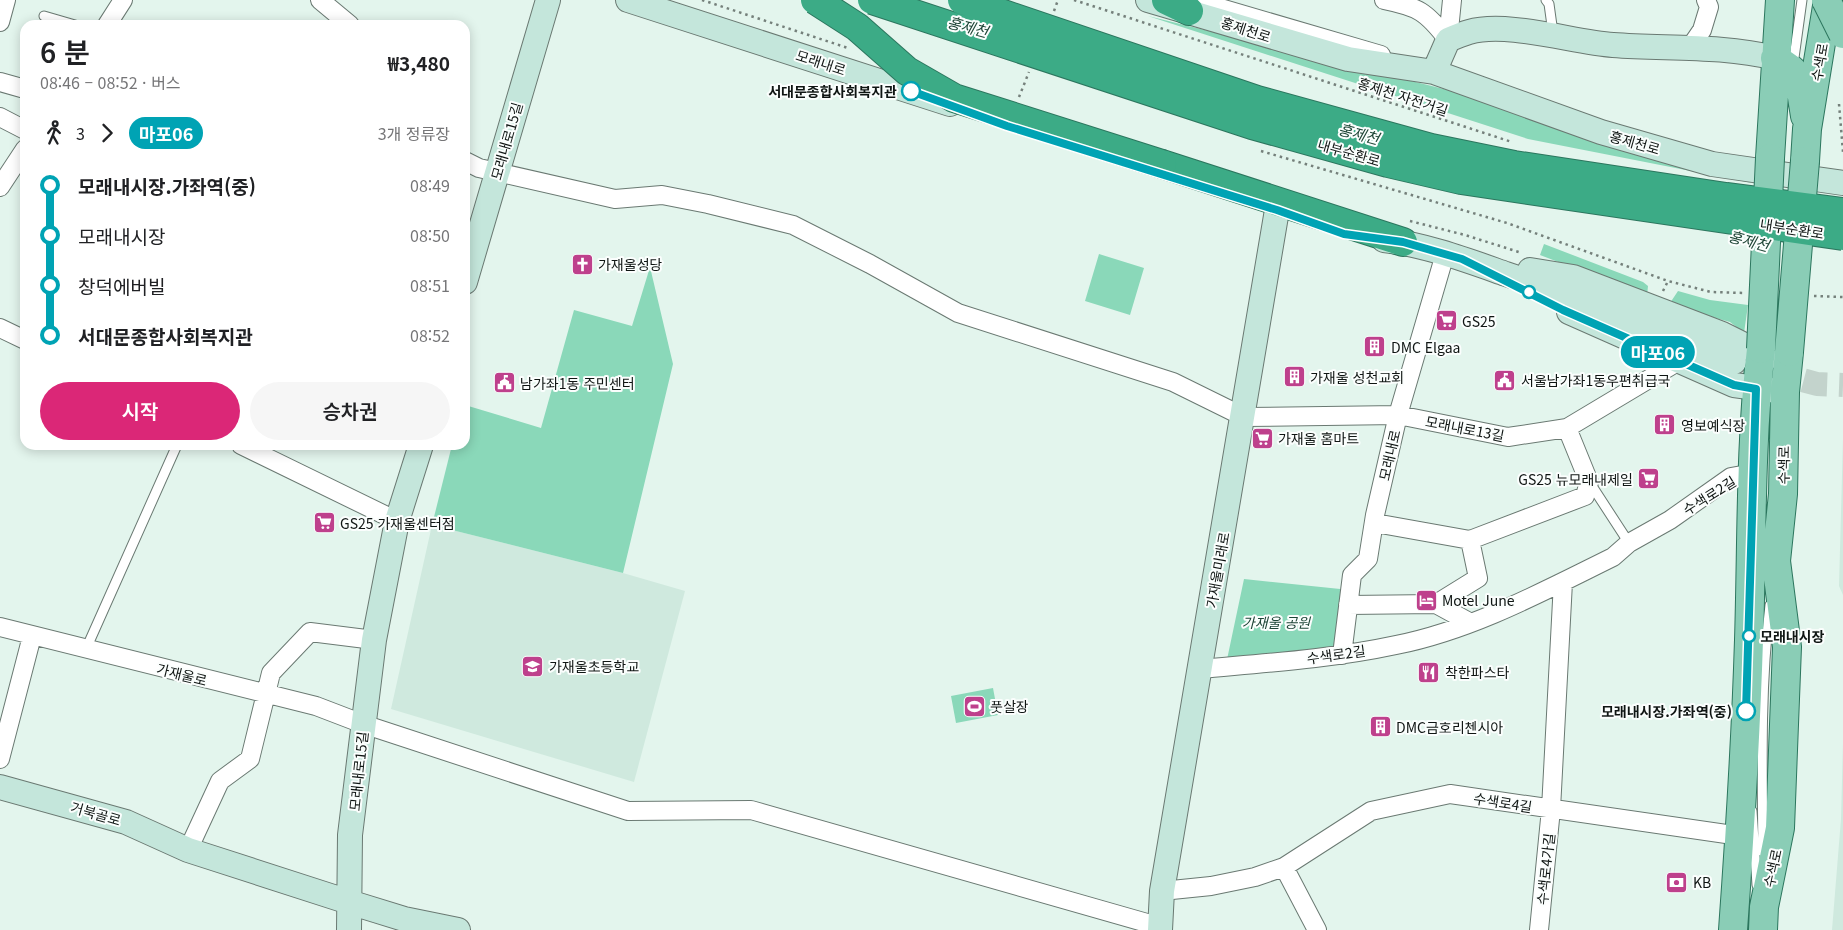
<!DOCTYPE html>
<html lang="ko">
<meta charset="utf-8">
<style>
body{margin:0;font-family:Georgia,"Noto Sans KR",serif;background:#f6f6f6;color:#202124;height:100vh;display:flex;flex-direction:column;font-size:19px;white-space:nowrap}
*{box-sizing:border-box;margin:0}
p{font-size:16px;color:#757577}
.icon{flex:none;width:28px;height:28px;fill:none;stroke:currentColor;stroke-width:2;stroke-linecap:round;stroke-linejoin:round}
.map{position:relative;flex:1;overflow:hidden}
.details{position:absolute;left:20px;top:20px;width:450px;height:430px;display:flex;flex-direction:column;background:#fff;border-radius:15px;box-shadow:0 2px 12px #0003}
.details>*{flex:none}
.badge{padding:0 10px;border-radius:16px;font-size:18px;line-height:32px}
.map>.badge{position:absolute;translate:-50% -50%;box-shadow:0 0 0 2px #fff}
.legs{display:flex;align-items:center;gap:8px;height:55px;padding:0 20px;font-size:16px}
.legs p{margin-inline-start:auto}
.overview{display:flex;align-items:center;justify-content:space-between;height:85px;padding:0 20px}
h1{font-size:28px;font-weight:600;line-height:38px}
.button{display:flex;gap:10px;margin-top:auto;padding:10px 20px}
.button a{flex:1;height:58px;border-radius:30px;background:#db2777;color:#fff;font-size:20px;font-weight:600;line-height:58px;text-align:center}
.button a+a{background:#f6f6f6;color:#202124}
ul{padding:0 20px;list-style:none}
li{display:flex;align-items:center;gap:18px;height:50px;font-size:19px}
li i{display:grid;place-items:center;width:8px;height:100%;margin:0 6px;background:currentColor}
li i::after{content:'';width:12px;height:12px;margin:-6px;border:4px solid;border-radius:50%;background:#fff}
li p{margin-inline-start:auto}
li:first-child i{background:linear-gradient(#0000 50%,currentColor 0)}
li:last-child i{background:linear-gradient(currentColor 50%,#0000 0)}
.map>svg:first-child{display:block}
.built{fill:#cfe9de}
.green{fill:#8ad8b9}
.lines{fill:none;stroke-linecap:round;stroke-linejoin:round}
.secondary-tunnel{stroke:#c3d3cc;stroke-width:24;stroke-dasharray:24 12;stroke-linecap:butt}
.lane-casing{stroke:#6a7972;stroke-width:11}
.street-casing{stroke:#6a7972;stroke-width:20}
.secondary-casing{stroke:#6a7972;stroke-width:26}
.primary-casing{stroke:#2c765e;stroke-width:30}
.highway-casing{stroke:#2c765e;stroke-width:30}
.path{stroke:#75807b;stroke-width:2.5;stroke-dasharray:2.5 4;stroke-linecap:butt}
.lane{stroke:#fff;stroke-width:9}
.street{stroke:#fff;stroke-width:18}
.secondary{stroke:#c4e6db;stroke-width:24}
.primary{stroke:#8acdb6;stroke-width:28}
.highway{stroke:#3cab86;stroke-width:28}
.primary-bridge-casing{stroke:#2c765e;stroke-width:30;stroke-linecap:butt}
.highway-bridge-casing{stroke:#2c765e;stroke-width:30;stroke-linecap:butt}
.path-bridge{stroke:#75807b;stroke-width:2.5;stroke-dasharray:2.5 4;stroke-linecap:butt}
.primary-bridge{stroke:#8acdb6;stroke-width:28}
.highway-bridge{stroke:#3cab86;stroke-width:28}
.line-1-casing{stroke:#fff;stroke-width:11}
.line-1{stroke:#00a3b4;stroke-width:8}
.stop-1-dot{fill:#fff;stroke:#00a3b4;stroke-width:2.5}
.labels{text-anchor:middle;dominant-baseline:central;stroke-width:4;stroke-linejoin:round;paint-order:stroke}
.street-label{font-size:14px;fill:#0f1513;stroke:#fbfefd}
.stop-label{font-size:14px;font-weight:bold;fill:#0f1513;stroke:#fbfefd;text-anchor:end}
.poi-label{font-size:14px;fill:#0f1513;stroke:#fbfefd;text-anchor:start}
.park-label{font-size:14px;font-style:italic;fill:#1d4436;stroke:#fbfefd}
.water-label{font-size:15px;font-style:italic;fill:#1f4637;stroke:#fbfefd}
</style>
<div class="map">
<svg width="1843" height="930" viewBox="0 0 1843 930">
<rect width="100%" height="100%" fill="#e3f5ed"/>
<path class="built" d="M1843 439V595L1839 586Z
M432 525 623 573 685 591 634 782 391 709Z
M1843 743V930H1832L1841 819Z"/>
<path class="green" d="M1148 16 1456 92 1721 175 1757 184 1528 139Z
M1544 244 1643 282 1648 286 1647 296 1540 255Z
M1099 254 1144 268 1130 315 1085 301Z
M650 267 673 364 623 573 432 525 452 445H465V405L541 428 574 310 632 326Z
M1678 291 1710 300 1748 305 1744 333 1730 322 1672 306 1670 303Z
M1244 579 1350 590 1338 655 1225 669Z
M993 688 998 715 956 723 951 696Z"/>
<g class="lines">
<path class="secondary-tunnel" d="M1734 362 1817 384 1843 385"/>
<defs>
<path id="lane" d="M1546 0 1549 4 1553 33
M44 16 75 25
M1793 65 1802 0
M1590 483 1629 543
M86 649 177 445
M1752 811 1757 885
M1763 852C1762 769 1760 687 1770 605"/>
<path id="street" d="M320 0 350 25
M1193 0 1381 55
M1384 0C1418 7 1426 11 1448 40
M0 22 6 0
M107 25 123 0
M1448 40 1452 0
M1689 49 1702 30 1709 7 1706 0
M0 82 25 89
M0 117 25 130
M465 161 479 168 615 199 662 195 708 204 793 225 870 264 958 313 1173 382 1244 417 1398 415 1508 437 1567 428 1589 482 1585 496 1470 540 1375 523
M0 187 25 149
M0 328 25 340
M1567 428 1679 361
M241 445 397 521
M1436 604 1478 578 1470 540
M1348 605 1436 604 1469 622
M0 627 316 706 363 724 628 811 751 810 1161 927
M1342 655 1352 575 1368 559 1375 515 1398 415 1445 254
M1200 669C1265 663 1331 659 1396 645 1472 630 1544 591 1613 557L1629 543 1670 520 1731 477 1753 473
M0 759 32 636
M188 850 220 781 250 759 271 673 310 632 374 640
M1284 867 1317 930
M1162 891 1211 886 1255 877 1284 867 1371 811 1450 794 1740 836
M1539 930 1551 809 1563 582"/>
<path id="secondary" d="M628 0 950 104
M1148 0 1348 59 1434 72 1601 132 1712 164 1843 183
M1434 72 1448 40C1455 37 1462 34 1469 32 1507 21 1573 42 1613 45 1667 49 1722 45 1775 58
M1384 240C1426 245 1466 260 1506 274 1583 300 1658 331 1734 362
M1530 270 1573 277 1722 334 1760 353 1776 356
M465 282 548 0
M1569 312 1734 385 1785 392
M0 787 126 822 188 850 349 902 404 919 458 930
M349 930 350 835 374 640 397 521 421 445
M1160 930 1162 891 1277 210"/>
<path id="primary" d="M1775 58 1792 70 1801 91 1805 116
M1770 158 1780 0
M1805 161 1807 129 1828 0
M1733 930C1740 833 1746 736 1749 640 1752 543 1750 445 1761 349
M1763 930 1764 907 1780 828 1787 647 1776 561 1783 494 1785 392 1789 352"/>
<path id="highway" d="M1166 0 1189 11
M1162 164 1403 242"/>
</defs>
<use href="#lane" class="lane-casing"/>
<use href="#street" class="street-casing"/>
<use href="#secondary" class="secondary-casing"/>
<use href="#primary" class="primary-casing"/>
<use href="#highway" class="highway-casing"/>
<path class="path" d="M702 0 848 48
M1074 0 1512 142
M1839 104 1843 152
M1261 151 1507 223 1668 281 1711 292 1744 293
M1410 221 1465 235 1522 253
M1663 291 1668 281
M1814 296 1843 297"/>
<use href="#lane" class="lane"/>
<use href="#street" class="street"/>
<use href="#secondary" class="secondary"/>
<use href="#primary" class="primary"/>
<use href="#highway" class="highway"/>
<defs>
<path id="primary-bridge" d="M1826 0 1843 34
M1761 349 1770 158
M1789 352 1805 161"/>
<path id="highway-bridge" d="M815 0 857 27 907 71 954 98 1162 164
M872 0 1252 125 1388 163 1461 180 1843 236
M962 0 1257 100 1431 148 1514 165 1726 197 1843 212"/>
</defs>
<use href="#primary-bridge" class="primary-bridge-casing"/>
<use href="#highway-bridge" class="highway-bridge-casing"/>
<path class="path-bridge" d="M1054 11 1058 0
M1019 97 1029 72"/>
<use href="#primary-bridge" class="primary-bridge"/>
<use href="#highway-bridge" class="highway-bridge"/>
</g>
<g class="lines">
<defs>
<path id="line-1" d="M911 91 1007 126 1277 210 1344 234 1403 242 1462 259 1563 310 1613 332 1734 385 1756 389 1746 711"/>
</defs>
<use href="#line-1" class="line-1-casing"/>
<use href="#line-1" class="line-1"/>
</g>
<defs>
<symbol id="church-square" viewBox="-11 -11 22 22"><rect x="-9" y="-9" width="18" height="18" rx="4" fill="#be408c" stroke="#fbfefd"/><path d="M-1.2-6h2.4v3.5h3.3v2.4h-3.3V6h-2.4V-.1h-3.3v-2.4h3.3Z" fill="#fff"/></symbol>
<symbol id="supermarket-square" viewBox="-11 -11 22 22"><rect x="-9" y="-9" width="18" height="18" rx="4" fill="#be408c" stroke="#fbfefd"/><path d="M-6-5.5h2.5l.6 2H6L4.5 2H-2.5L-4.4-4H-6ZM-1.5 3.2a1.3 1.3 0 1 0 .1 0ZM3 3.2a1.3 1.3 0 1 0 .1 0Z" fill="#fff"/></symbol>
<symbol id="building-square" viewBox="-11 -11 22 22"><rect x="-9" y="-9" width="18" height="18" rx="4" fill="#be408c" stroke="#fbfefd"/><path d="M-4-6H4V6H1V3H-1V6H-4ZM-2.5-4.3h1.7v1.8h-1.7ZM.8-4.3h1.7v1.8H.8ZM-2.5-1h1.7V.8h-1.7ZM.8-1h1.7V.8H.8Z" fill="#fff"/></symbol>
<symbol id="civic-square" viewBox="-11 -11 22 22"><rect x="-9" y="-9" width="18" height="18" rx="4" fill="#be408c" stroke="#fbfefd"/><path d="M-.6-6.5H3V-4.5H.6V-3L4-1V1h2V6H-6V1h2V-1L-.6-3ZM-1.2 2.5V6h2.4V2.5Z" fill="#fff"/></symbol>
<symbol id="hotel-square" viewBox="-11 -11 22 22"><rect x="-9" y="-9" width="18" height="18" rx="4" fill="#be408c" stroke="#fbfefd"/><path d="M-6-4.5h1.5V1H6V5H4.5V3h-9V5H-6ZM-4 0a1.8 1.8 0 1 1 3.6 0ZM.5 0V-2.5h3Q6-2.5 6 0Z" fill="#fff"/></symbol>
<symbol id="school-square" viewBox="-11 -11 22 22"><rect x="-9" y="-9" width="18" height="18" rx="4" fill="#be408c" stroke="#fbfefd"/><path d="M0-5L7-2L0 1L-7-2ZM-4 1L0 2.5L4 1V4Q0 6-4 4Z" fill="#fff"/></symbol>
<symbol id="restaurant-square" viewBox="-11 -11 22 22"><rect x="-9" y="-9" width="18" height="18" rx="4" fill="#be408c" stroke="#fbfefd"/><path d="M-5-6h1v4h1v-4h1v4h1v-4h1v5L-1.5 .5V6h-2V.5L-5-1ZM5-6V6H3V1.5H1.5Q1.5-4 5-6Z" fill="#fff"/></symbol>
<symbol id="stadium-square" viewBox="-11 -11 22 22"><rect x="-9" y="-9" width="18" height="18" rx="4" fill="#be408c" stroke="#fbfefd"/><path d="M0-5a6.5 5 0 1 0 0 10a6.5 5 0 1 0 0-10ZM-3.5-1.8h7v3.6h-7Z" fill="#fff"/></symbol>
<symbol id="bank-square" viewBox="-11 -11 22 22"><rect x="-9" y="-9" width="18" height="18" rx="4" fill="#be408c" stroke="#fbfefd"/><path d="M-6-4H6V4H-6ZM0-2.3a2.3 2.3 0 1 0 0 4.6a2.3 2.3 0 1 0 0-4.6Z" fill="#fff"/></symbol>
</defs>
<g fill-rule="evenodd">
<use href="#church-square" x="570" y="252" width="25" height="25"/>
<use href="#supermarket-square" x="1434" y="308" width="25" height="25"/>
<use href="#building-square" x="1362" y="334" width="25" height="25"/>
<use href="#building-square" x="1282" y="364" width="25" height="25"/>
<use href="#civic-square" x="1492" y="368" width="25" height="25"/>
<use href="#civic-square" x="492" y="370" width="25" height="25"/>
<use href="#building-square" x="1652" y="412" width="25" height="25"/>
<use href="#supermarket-square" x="1250" y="426" width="25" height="25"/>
<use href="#supermarket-square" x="1636" y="466" width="25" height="25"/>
<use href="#supermarket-square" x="312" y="510" width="25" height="25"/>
<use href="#hotel-square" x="1414" y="588" width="25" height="25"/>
<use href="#school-square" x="520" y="654" width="25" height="25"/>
<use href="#restaurant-square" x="1416" y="660" width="25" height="25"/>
<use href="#stadium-square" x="962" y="694" width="25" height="25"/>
<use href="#building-square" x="1368" y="714" width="25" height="25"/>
<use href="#bank-square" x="1664" y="870" width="25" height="25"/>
</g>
<g class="stop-1-dot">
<circle cx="911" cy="91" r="9"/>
<circle cx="1529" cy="292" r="6"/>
<circle cx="1749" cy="636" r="6"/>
<circle cx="1746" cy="711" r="9"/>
</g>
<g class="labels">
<g class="street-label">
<text transform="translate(1246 29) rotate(18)">홍제천로</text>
<text transform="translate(821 62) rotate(18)">모래내로</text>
<text transform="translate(1819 62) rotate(-80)">수색로</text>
<text transform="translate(1403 96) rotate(18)">홍제천 자전거길</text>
<text transform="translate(506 141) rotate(-74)">모래내로15길</text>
<text transform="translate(1635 142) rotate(16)">홍제천로</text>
<text transform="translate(1349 152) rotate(16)">내부순환로</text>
<text transform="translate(1792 228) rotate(9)">내부순환로</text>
<text transform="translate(1465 428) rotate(11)">모래내로13길</text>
<text transform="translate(1389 455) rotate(-77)">모래내로</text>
<text transform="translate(1783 465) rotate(-89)">수색로</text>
<text transform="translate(1709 495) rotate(-32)">수색로2길</text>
<text transform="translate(1217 570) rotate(-80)">가재울미래로</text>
<text transform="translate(1336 654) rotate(-8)">수색로2길</text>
<text transform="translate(182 674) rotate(14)">가재울로</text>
<text transform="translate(358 771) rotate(-84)">모래내로15길</text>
<text transform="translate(1503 802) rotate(9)">수색로4길</text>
<text transform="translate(96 813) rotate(16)">거북골로</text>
<text transform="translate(1772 868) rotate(-78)">수색로</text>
<text transform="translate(1545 869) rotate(-84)">수색로4가길</text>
</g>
<g class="stop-label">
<text x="897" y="91">서대문종합사회복지관</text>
<text x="1760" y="636" text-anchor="start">모래내시장</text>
<text x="1732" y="711">모래내시장.가좌역(중)</text>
</g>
<g class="poi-label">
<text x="598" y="264">가재울성당</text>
<text x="1462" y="321">GS25</text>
<text x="1391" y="347">DMC Elgaa</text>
<text x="1310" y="377">가재울 성천교회</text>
<text x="1521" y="380">서울남가좌1동우편취급국</text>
<text x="520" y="383">남가좌1동 주민센터</text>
<text x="1681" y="425">영보예식장</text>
<text x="1278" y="438">가재울 홈마트</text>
<text x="1633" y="479" text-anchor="end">GS25 뉴모래내제일</text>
<text x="340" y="523">GS25 가재울센터점</text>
<text x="1442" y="600">Motel June</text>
<text x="549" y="666">가재울초등학교</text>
<text x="1445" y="672">착한파스타</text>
<text x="990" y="706">풋살장</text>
<text x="1396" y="727">DMC금호리첸시아</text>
<text x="1693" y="882">KB</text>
</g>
<g class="park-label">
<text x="1276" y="622">가재울 공원</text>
</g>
<g class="water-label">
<text transform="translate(968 26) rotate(15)">홍제천</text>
<text transform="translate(1359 133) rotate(15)">홍제천</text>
<text transform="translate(1749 240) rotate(15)">홍제천</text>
</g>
</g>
</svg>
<b class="badge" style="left:1658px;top:352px;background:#00a3b4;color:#fff">마포06</b>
<section class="details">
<div class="overview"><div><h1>6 분</h1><p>08:46 – 08:52 · 버스</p></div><b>₩3,480</b></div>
<div class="legs"><svg class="icon" aria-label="walk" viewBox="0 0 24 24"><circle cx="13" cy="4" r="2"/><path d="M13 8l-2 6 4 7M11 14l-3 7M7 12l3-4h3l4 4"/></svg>3<svg class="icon" aria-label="forward" viewBox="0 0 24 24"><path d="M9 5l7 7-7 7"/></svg><b class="badge" style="background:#00a3b4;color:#fff">마포06</b><p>3개 정류장</p></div>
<ul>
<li><i style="color:#00a3b4"></i><b>모래내시장.가좌역(중)</b><p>08:49</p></li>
<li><i style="color:#00a3b4"></i><span>모래내시장</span><p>08:50</p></li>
<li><i style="color:#00a3b4"></i><span>창덕에버빌</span><p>08:51</p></li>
<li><i style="color:#00a3b4"></i><b>서대문종합사회복지관</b><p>08:52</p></li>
</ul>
<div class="button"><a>시작</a><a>승차권</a></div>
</section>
</div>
